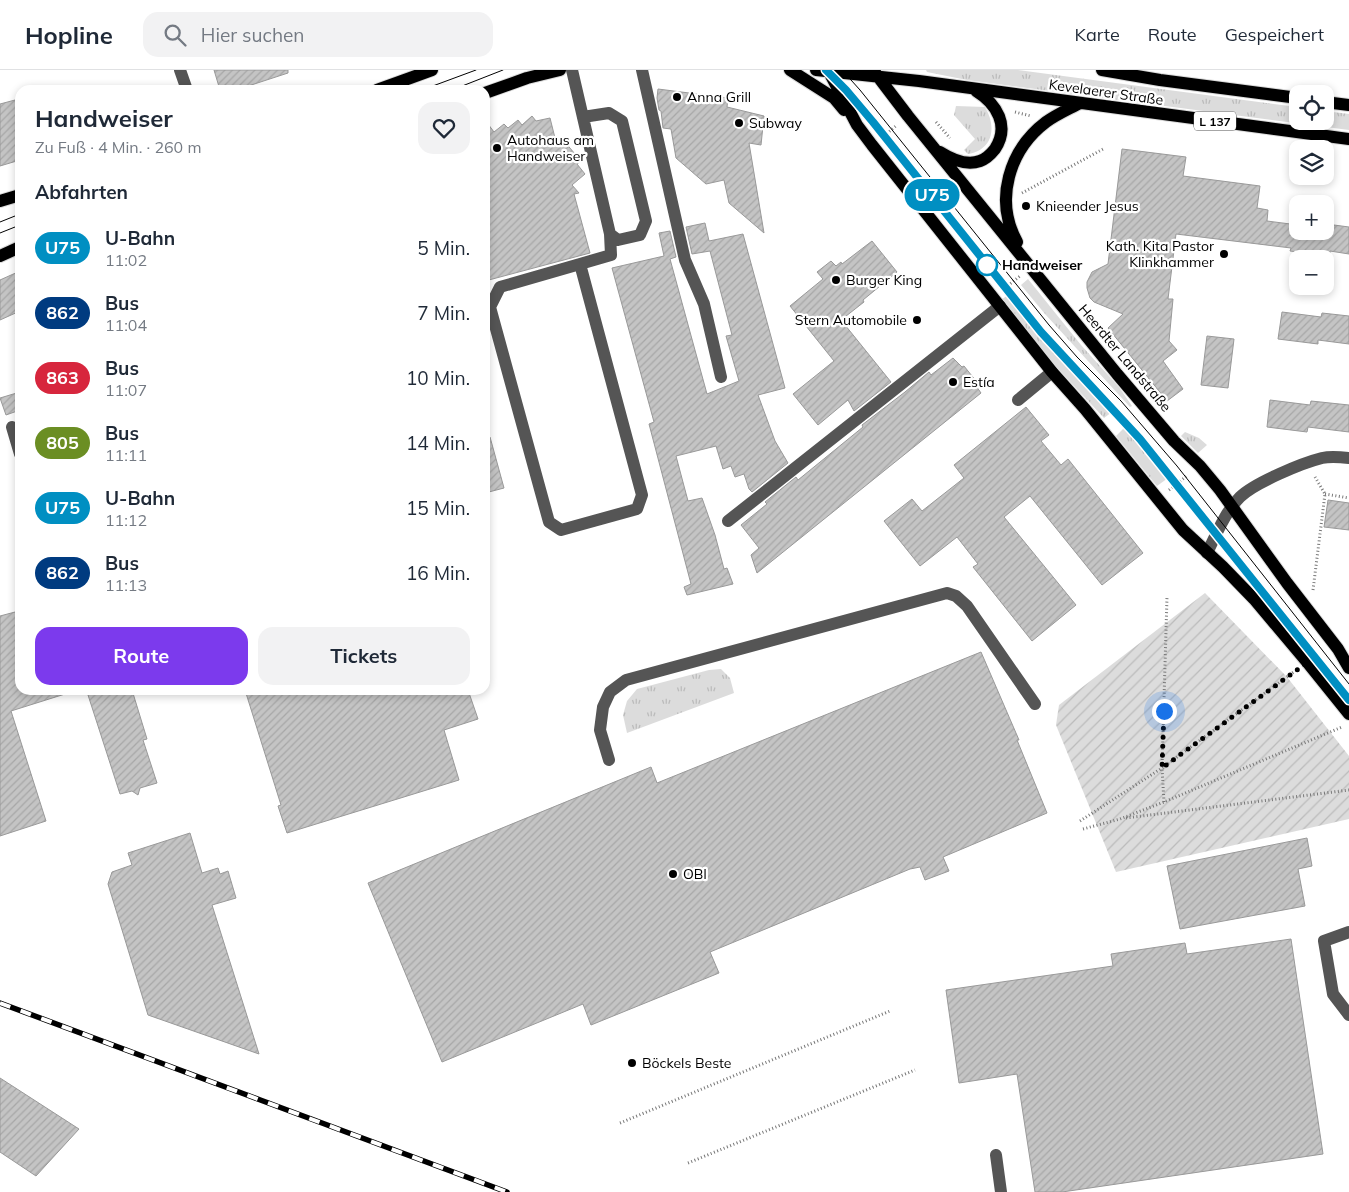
<!DOCTYPE html>
<html lang="de">
<meta charset="utf-8">
<style>
body{margin:0;font-family:Mulish,sans-serif;background:#f2f2f3;color:#1f2937;height:100vh;display:flex;flex-direction:column;font-size:19px;white-space:nowrap}
*{box-sizing:border-box;margin:0}
p{font-size:16px;color:#747a83}
.icon{flex:none;width:28px;height:28px;fill:none;stroke:currentColor;stroke-width:2;stroke-linecap:round;stroke-linejoin:round}
.map{position:relative;flex:1;overflow:hidden}
.side{position:absolute;left:15px;top:15px;width:475px;height:610px;display:flex;flex-direction:column;background:#fff;border-radius:15px;box-shadow:0 2px 8px #0003}
.side>*{flex:none}
.badge{padding:0 10px;border-radius:16px;font-size:18px;line-height:32px}
.buttons{position:absolute;left:1289px;top:15px;display:grid;gap:10px}
.buttons a{display:grid;place-items:center;width:45px;height:45px;border-radius:10px;background:#fff;box-shadow:0 2px 8px #0003;font-size:25px}
.you{position:absolute;width:25px;height:25px;margin:-12px;border:4px solid #fff;border-radius:50%;background:#1a73e8;box-shadow:0 0 0 8px #1a73e833}
.map>.badge{position:absolute;translate:-50% -50%;box-shadow:0 0 0 2px #fff}
h2{padding:0 20px;font-size:19px;line-height:45px}
.round{display:grid;place-items:center;flex:none;width:52px;height:52px;border-radius:15px;background:#f2f2f3}
.head{display:flex;align-items:center;justify-content:space-between;height:85px;padding:0 20px}
h1{font-size:24px;font-weight:700;line-height:38px}
.cta{display:flex;gap:10px;margin-top:auto;padding:10px 20px}
.cta a{flex:1;height:58px;border-radius:15px;background:#7c3aed;color:#fff;font-size:20px;font-weight:700;line-height:58px;text-align:center}
.cta a+a{background:#f2f2f3;color:#1f2937}
ul{padding:0;list-style:none}
li{display:flex;align-items:center;gap:15px;height:65px;padding:0 20px}
li div{flex:1}
li b{display:block;font-size:19px}
li em{font-style:normal}
li .badge{min-width:55px;font-weight:700;text-align:center}
header{display:flex;align-items:center;gap:30px;box-sizing:border-box;height:70px;padding:0 25px;background:#fff;border-bottom:1px solid #e0e1e3}
header strong{font-size:24px}
nav{display:flex;gap:28px;margin-inline-start:auto;font-size:18px}
.search{width:350px;height:45px;background:#f2f2f3;display:flex;align-items:center;gap:12px;box-sizing:border-box;padding:0 18px;border-radius:15px;color:#747a83;font-size:19px}
.map>svg:first-child{display:block}
.grass{fill:url(#grass-tufts)}
.garden{fill:url(#garden-furrows)}
.building{fill:url(#building-hatch);stroke:#999}
.lines{fill:none;stroke-linecap:round;stroke-linejoin:round}
.major-casing{stroke:#dbdbdb;stroke-width:14}
.path{stroke:#777;stroke-width:3;stroke-dasharray:1 2.5;stroke-linecap:butt}
.minor{stroke:#555;stroke-width:12}
.major{stroke:#000;stroke-width:12}
.tram{stroke:#000;stroke-width:1}
.rail-casing{stroke:#000;stroke-width:5.5}
.rail{stroke:#fff;stroke-width:4;stroke-dasharray:11;stroke-linecap:butt}
.line-casing{stroke:#fff;stroke-width:11}
.line{stroke:#008fc2;stroke-width:8}
.walk{stroke:#000;stroke-width:5;stroke-dasharray:0 9}
.poi-dot{fill:#000;stroke:#fff;stroke-width:2}
.stop-dot{fill:#fff;stroke:#008fc2;stroke-width:2.5}
.labels{text-anchor:middle;dominant-baseline:central;stroke-width:4.5;stroke-linejoin:round;paint-order:stroke}
.shield{fill:#fff;stroke:#4c4c4c;stroke-width:1}
.shield-label{font-size:12px;font-weight:bold;fill:#000}
.street-label{font-size:14px;fill:#000;stroke:#fff}
.poi-label{font-size:14px;fill:#000;stroke:#fff;text-anchor:start}
.stop-label{font-size:14px;font-weight:bold;fill:#000;stroke:#fff;text-anchor:start}
</style>
<header>
<strong>Hopline</strong>
<div class="search"><svg class="icon" aria-label="search" viewBox="0 0 24 24"><circle cx="10" cy="10" r="6"/><path d="M15 15l6 6"/></svg>Hier suchen</div>
<nav><a>Karte</a><a>Route</a><a>Gespeichert</a></nav>
</header>
<div class="map">
<svg width="1349" height="1122" viewBox="0 0 1349 1122">
<defs>
<pattern id="grass-tufts" width="24" height="20" patternUnits="userSpaceOnUse" patternTransform="scale(1.25)"><rect width="24" height="20" fill="#dcdcdc"/><path d="M3 7l-1-3M5 7V3M7 7l1-3M15 17l-1-3M17 17v-4M19 17l1-3" fill="none" stroke="#bbb"/></pattern>
<pattern id="garden-furrows" width="10" height="10" patternUnits="userSpaceOnUse" patternTransform="scale(1.25)"><rect width="10" height="10" fill="#dcdcdc"/><path d="M-1 1l2-2M0 10L10 0M9 11l2-2" fill="none" stroke="#bbb"/></pattern>
<pattern id="building-hatch" width="6" height="6" patternUnits="userSpaceOnUse" patternTransform="scale(1.25)"><rect width="6" height="6" fill="#c4c4c4"/><path d="M-1 1l2-2M0 6l6-6M5 7l2-2" fill="none" stroke="#a7a7a7"/></pattern>
</defs>
<rect width="100%" height="100%" fill="#fff"/>
<path class="grass" d="M926 0H1018L1297 37 1298 51H1325V41L1349 44V60L967 10 927 2Z
M956 36 985 37C997 57 993 80 968 84L964 80 975 69 954 45Z
M1028 209 1081 275 1119 317 1132 336 1130 337 1045 244 1021 215Z
M1008 225 1068 297 1112 342 1104 348 1048 288 1001 230Z
M1123 359 1128 360 1168 408 1157 416 1116 366Z
M1185 362 1199 368 1207 375 1198 383 1181 366Z
M721 599 730 608 734 623 627 663 623 645 627 631 637 619 709 600Z"/>
<path class="garden" d="M1205 523 1287 607 1349 686V749L1116 802 1056 655 1059 635Z"/>
<path class="building" d="M214 0H288V3L236 20H220Z
M658 19 728 28 727 37 764 46 761 75 749 73 764 163 729 133 724 110 706 114 676 88 671 59 663 58 661 41 659 40 657 28Z
M15 30 16 36 20 34V90L0 96V34Z
M532 46 536 51 550 48 557 76 564 71 581 91 577 94 585 104 572 115 579 123 574 124 590 183 485 211V50L494 62 504 54 508 58 518 50 522 55Z
M1122 79 1186 87 1183 106 1260 116 1257 138 1268 140 1267 151 1298 155V161H1325V158L1333 159 1334 155 1349 157V184L1330 181V186L1290 181 1291 178 1176 164 1168 229H1173L1169 271 1177 280 1163 291 1183 319 1167 331 1108 258 1123 244 1094 232 1090 228 1087 218V212L1092 202 1108 194Z
M705 153 709 171 743 164 785 318 758 325 775 371 788 393 752 422 749 419 744 404 735 407 731 396 723 399 716 376 676 386 688 431 702 428 715 465 724 499 727 498 733 514 687 525 684 517 691 514 649 354 654 352 612 198 664 186 659 163 670 161 676 187 670 189 707 324 739 311 726 266 732 265 710 181 692 184 686 157Z
M872 171 897 202 863 230 864 232 841 250 891 312 854 341 848 330 818 355 793 324 834 291 790 236 823 209 817 202 831 191 836 196 841 192 842 194Z
M20 201V241L0 250V210Z
M1282 242 1321 247 1322 243 1349 246V274L1318 270V274L1278 269Z
M1207 266 1234 269 1228 318 1201 315Z
M953 288 962 297 964 296 976 311 974 313 981 323 757 503 751 485 759 478 741 455 767 434 765 432 796 407 798 410 863 357 862 355 905 322 929 302 931 305Z
M20 322V340L6 345 0 328Z
M1270 330 1310 335 1311 331 1349 335V362L1308 357 1307 362 1267 357Z
M1026 337 1049 365 1041 371 1061 395 1068 389 1143 483 1102 515 1030 426 1004 447 1076 535 1032 571 973 497 978 494 957 467 920 496 884 451 912 429 922 441 964 408 954 395Z
M485 367H490L504 418 485 423Z
M1328 430 1349 433V460L1324 457Z
M15 542 20 556V620H65V624L11 641 46 751 0 766V546Z
M981 582 1019 670H1017L1047 743 943 787 949 801 925 810 920 797 910 799 710 882 719 903 591 955 583 934 442 992 368 813 651 697 657 713Z
M106 620H132L147 669 143 670 157 713 140 718 138 725 132 721 120 724 88 625Z
M245 620H468L478 649 444 660 459 710 287 763 278 736 281 735Z
M190 763 202 803 218 798 220 804 228 801 236 828 212 835 259 984 148 945 108 814 112 802 132 795 128 783Z
M1307 768 1312 796 1298 799 1305 836 1180 859 1167 796Z
M1291 869 1323 1084 1062 1122H1035L1017 1004 959 1013 946 920 1113 896 1111 884 1185 873 1187 884Z
M0 1008 79 1059 36 1106 0 1082Z"/>
<g class="lines">
<defs>
<path id="major" d="M790 0 834 28 844 40
M816 0 919 11 1349 69
M828 0 857 55 872 75 1052 302 1085 339 1183 460 1223 497 1254 529 1307 592 1349 644
M873 0 908 46 1117 304 1174 371 1200 396 1220 420 1287 513 1338 579 1349 598
M1102 0 1160 10 1298 28
M377 20 432 0
M485 23 527 8 560 0
M1325 32 1349 35
M940 82C951 89 966 96 980 91 986 89 991 84 995 79 1010 56 997 34 976 21
M0 131 20 125
M1017 172C994 130 1009 80 1046 52 1057 44 1069 39 1080 33
M0 186 20 177"/>
</defs>
<use href="#major" class="major-casing"/>
<path class="path" d="M1015 42 1031 46
M936 52 950 68
M884 66 897 55
M1022 123 1105 78
M1005 218 1020 206
M1169 420 1188 405
M1325 424 1349 428
M1313 520 1325 424 1315 407
M1164 732 1162 698 1167 527
M1126 748 1349 720
M1080 751 1162 698 1295 601
M1083 759 1120 749 1164 732 1342 657
M620 1053 890 941
M688 1093 915 1000"/>
<path class="minor" d="M180 0 187 20
M572 0 610 164 611 185 580 194 642 425 637 439 561 460 549 452 490 237 500 217 580 194
M642 0 685 190 704 234 721 307
M583 47 609 43 622 51 646 151 640 165 618 170 610 164
M1018 330 1052 302
M12 357 20 384
M728 451 1000 236
M1207 483C1216 465 1225 442 1240 427 1254 413 1302 393 1322 388 1331 386 1340 387 1349 388
M609 690 600 660 603 637 610 622 626 610 947 523 956 526 967 536 1035 634
M1349 862 1324 871 1333 924 1349 945
M996 1085 1001 1122"/>
<use href="#major" class="major"/>
<path class="tram" d="M826 0 846 20 873 52 1041 262 1141 369 1349 630
M842 0 860 20 1049 255 1077 287 1121 331 1177 396 1349 614
M422 20 476 0
M452 20 503 0
M0 152 20 144
M0 163 20 155"/>
<defs>
<path id="rail" d="M0 933 507 1122"/>
</defs>
<use href="#rail" class="rail-casing"/>
<use href="#rail" class="rail"/>
</g>
<g class="lines">
<defs>
<path id="line" d="M826 0 846 20 873 52 1041 262 1140 369 1349 630"/>
</defs>
<use href="#line" class="line-casing"/>
<use href="#line" class="line"/>
<path class="walk" d="M987 195 975 205 1052 302 1085 339 1183 460 1223 497 1254 529 1308 592 1162 698 1164 641"/>
</g>
<g class="poi-dot">
<circle cx="677" cy="27" r="5"/>
<circle cx="739" cy="53" r="5"/>
<circle cx="497" cy="78" r="5"/>
<circle cx="1026" cy="136" r="5"/>
<circle cx="1224" cy="184" r="5"/>
<circle cx="836" cy="210" r="5"/>
<circle cx="917" cy="250" r="5"/>
<circle cx="953" cy="312" r="5"/>
<circle cx="673" cy="804" r="5"/>
<circle cx="632" cy="993" r="5"/>
</g>
<circle class="stop-dot" cx="987" cy="195" r="10"/>
<g class="labels">
<rect class="shield" x="1194" y="41.5" width="42" height="19" rx="4"/>
<g class="shield-label">
<text x="1215" y="51">L 137</text>
</g>
<g class="street-label">
<text transform="translate(1106 22) rotate(8)">Kevelaerer Straße</text>
<text transform="translate(1125 288) rotate(50)">Heerdter Landstraße</text>
</g>
<g class="poi-label">
<text x="687" y="27">Anna Grill</text>
<text x="749" y="53">Subway</text>
<text x="507" y="70">Autohaus am<tspan x="507" dy="16">Handweiser</tspan></text>
<text x="1036" y="136">Knieender Jesus</text>
<text x="1214" y="176" text-anchor="end">Kath. Kita Pastor<tspan x="1214" dy="16">Klinkhammer</tspan></text>
<text x="846" y="210">Burger King</text>
<text x="907" y="250" text-anchor="end">Stern Automobile</text>
<text x="963" y="312">Estía</text>
<text x="683" y="804">OBI</text>
<text x="642" y="993">Böckels Beste</text>
</g>
<g class="stop-label">
<text x="1002" y="195">Handweiser</text>
</g>
</g>
</svg>
<div class="buttons">
<a><svg class="icon" aria-label="locate" viewBox="0 0 24 24"><circle cx="12" cy="12" r="6"/><path d="M12 2v4M12 18v4M2 12h4M18 12h4"/></svg></a>
<a><svg class="icon" aria-label="layers" viewBox="0 0 24 24"><path d="M12 4l9 5-9 5-9-5zM3 14l9 5 9-5"/></svg></a>
<a>+</a>
<a>−</a>
</div>
<div class="you" style="left:1164px;top:641px"></div>
<b class="badge" style="left:932px;top:125px;background:#008fc2;color:#fff">U75</b>
<section class="side">
<div class="head"><div><h1>Handweiser</h1><p>Zu Fuß · 4 Min. · 260 m</p></div><a class="round"><svg class="icon" aria-label="heart" viewBox="0 0 24 24"><path d="M12 20l-8-8c-3-5 5-10 8-4 3-6 11-1 8 4z"/></svg></a></div>
<h2>Abfahrten</h2>
<ul>
<li><span class="badge" style="background:#008fc2;color:#fff">U75</span><div><b>U-Bahn</b><p>11:02</p></div><em>5 Min.</em></li>
<li><span class="badge" style="background:#003b80;color:#fff">862</span><div><b>Bus</b><p>11:04</p></div><em>7 Min.</em></li>
<li><span class="badge" style="background:#d7263d;color:#fff">863</span><div><b>Bus</b><p>11:07</p></div><em>10 Min.</em></li>
<li><span class="badge" style="background:#6b8e23;color:#fff">805</span><div><b>Bus</b><p>11:11</p></div><em>14 Min.</em></li>
<li><span class="badge" style="background:#008fc2;color:#fff">U75</span><div><b>U-Bahn</b><p>11:12</p></div><em>15 Min.</em></li>
<li><span class="badge" style="background:#003b80;color:#fff">862</span><div><b>Bus</b><p>11:13</p></div><em>16 Min.</em></li>
</ul>
<div class="cta"><a>Route</a><a>Tickets</a></div>
</section>
</div>
